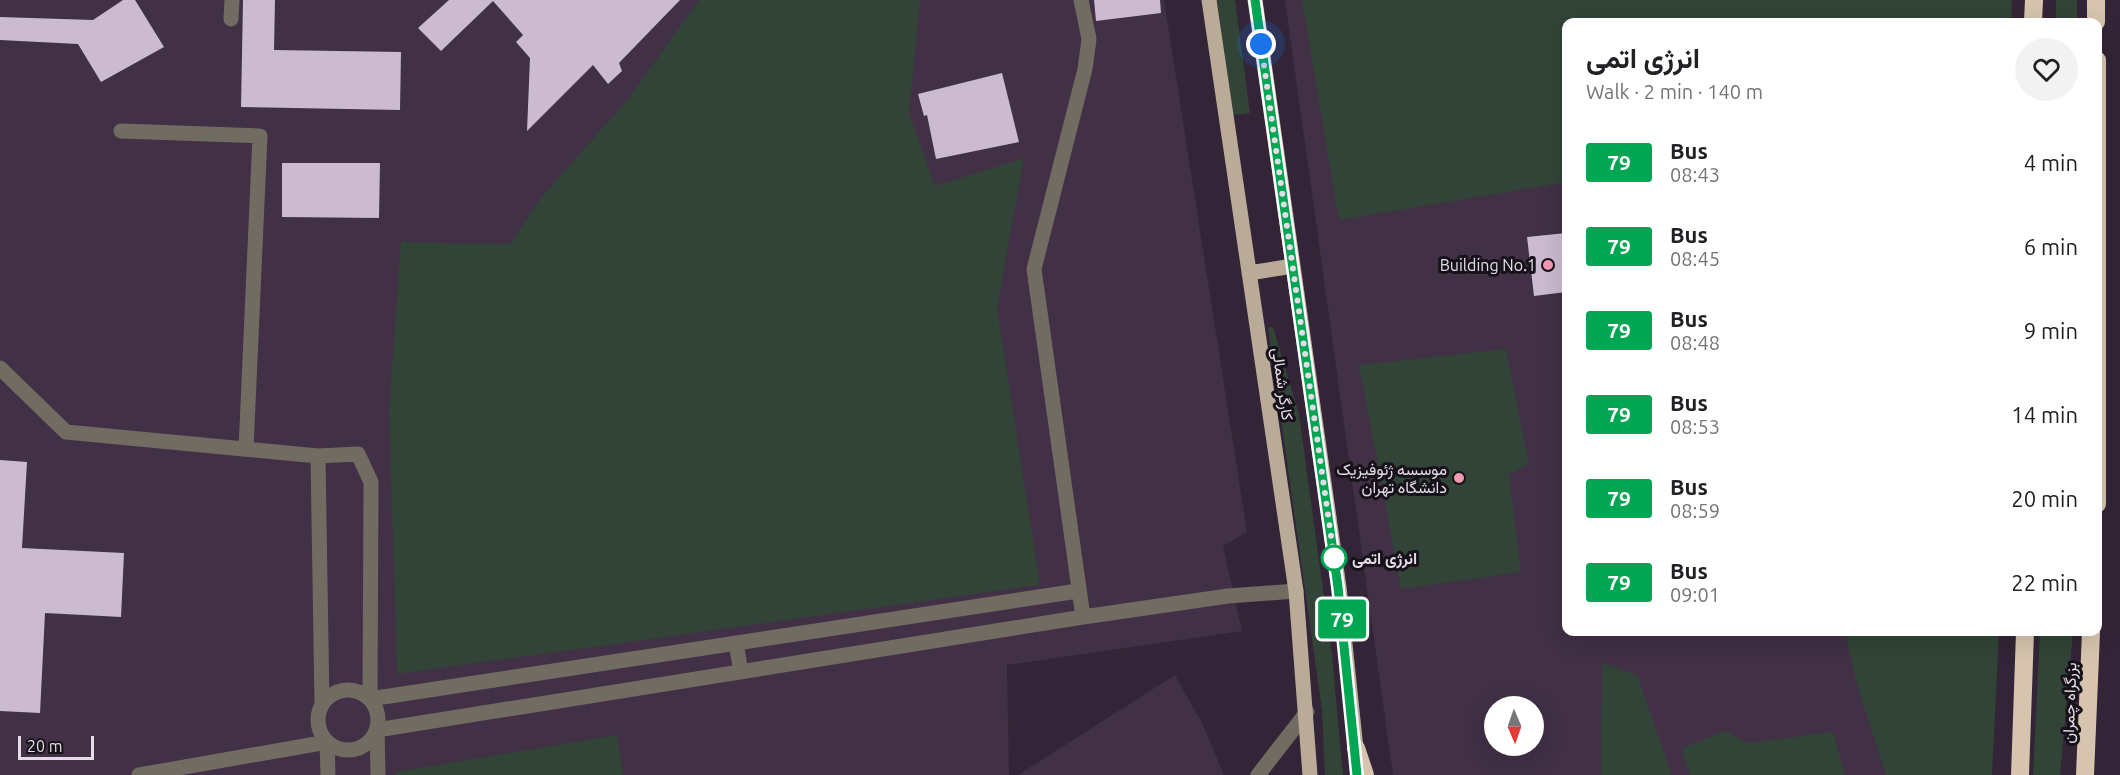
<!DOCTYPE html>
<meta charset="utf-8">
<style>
body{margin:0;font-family:Ubuntu,Vazirmatn,sans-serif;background:#f2f2f2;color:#202124;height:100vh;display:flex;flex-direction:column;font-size:22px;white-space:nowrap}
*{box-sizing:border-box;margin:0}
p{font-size:20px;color:#757577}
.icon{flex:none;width:33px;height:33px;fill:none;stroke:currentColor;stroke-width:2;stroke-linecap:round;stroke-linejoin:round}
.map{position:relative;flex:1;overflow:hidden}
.panel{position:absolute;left:1562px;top:18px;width:540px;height:618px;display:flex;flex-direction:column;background:#fff;border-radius:12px;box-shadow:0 6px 24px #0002}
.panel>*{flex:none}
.badge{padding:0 12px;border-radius:4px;font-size:21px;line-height:39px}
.needle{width:39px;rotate:178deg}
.fabs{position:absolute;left:1484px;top:696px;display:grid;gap:12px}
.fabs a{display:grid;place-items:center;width:60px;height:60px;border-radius:50%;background:#fff;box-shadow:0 6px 24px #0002;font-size:30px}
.scale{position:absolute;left:18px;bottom:15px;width:76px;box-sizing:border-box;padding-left:6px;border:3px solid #e5dce7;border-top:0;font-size:16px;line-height:21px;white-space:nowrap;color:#e5dce7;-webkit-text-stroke:4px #171119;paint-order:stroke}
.you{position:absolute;width:30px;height:30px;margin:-15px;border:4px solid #fff;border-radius:50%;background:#1a73e8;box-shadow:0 0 0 9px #1a73e833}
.map>.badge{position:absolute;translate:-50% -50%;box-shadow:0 0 0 3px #fff}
.round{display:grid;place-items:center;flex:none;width:63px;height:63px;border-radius:32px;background:#f2f2f2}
.overview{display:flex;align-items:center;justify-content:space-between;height:102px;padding:0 24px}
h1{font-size:28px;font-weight:700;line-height:45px}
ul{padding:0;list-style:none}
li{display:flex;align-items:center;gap:18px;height:84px;padding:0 24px}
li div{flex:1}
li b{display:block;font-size:22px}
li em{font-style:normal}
li .badge{min-width:66px;font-weight:700;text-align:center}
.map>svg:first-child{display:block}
.built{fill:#413046;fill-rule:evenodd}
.green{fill:#324437}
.building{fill:#cbbad0}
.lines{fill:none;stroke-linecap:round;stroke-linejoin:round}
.minor{stroke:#726b62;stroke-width:15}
.major{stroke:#baab99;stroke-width:15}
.highway{stroke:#d6c4ae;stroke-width:18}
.line-casing{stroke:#fff;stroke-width:14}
.line{stroke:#00a651;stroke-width:9}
.walk{stroke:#e5dce7;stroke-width:6;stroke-dasharray:0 10.8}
.poi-dot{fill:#f19ab1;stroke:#171119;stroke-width:2}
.stop-dot{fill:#fff;stroke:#00a651;stroke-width:3}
.labels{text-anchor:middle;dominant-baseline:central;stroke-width:6;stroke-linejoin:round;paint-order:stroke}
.poi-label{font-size:16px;fill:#e5dce7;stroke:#171119;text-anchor:end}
.street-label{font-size:16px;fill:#e5dce7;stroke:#171119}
.stop-label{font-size:16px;font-weight:bold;fill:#e5dce7;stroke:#171119;text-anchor:start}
</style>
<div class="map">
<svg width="2120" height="775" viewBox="0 0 2120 775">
<rect width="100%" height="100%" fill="#332537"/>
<path class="built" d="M0 0H1164L1247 532 1223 546 1242 631 1007 665 1009 775H0Z
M1285 0H1991L1566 22V632H1976L1972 775H1393ZM1494 706H1533V746H1494Z
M1175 675 1202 723 1224 775H1018Z"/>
<path class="green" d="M699 0H920L909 113 935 186 1024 158 997 308 1040 585 397 674 389 410 401 242 510 244 539 200 628 99Z
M1217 0H1235L1250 113 1233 115Z
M1302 0H2012L2011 22H1566V182L1339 220Z
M2056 0H2077V22H2056Z
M1268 327H1273L1299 414 1332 656 1343 775H1325L1322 710Z
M1506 349 1529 464 1509 474 1521 572 1401 589 1359 365Z
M1845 632H1999L1992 775H1886L1857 685Z
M2040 632H2073L2060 775H2033Z
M1602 663 1637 675 1672 775H1601Z
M1725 731 1748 743 1833 732 1845 775H1690L1682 748Z
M617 735 623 775H395V772Z"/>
<path class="building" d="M123 0H135L164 47 101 82 78 44 0 40V17L93 20Z
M243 0H275L274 50 401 52 400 110 241 107Z
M449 0H680L619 63 622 71 608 84 593 65 527 131 530 58 516 42 523 35 493 1 441 51 418 28Z
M1094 0H1160L1161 13 1096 21Z
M1002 73 1019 142 936 159 927 115 924 116 918 94Z
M282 163H380L379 218 282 217Z
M1566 233V292L1534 296 1527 237Z
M0 460 27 462 22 548 124 553 121 617 45 613 40 713 0 711Z"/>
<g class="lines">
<path class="minor" d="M1081 0 1089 39 1085 69 1034 269 1083 617
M231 19 232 0
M121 131 260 136 246 449
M0 368 66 432 318 456 358 454 371 482 370 699 1078 591
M318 456 322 705
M736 643 741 672
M318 720a30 30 0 1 1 60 0a30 30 0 1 1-60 0Z
M139 775 327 742 328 775
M378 775 377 730 1083 617 1228 596 1296 591
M1258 775 1307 712"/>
<path class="major" d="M1209 0 1296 591 1310 775
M1255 0 1339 587 1357 758
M1249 273 1293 266"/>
<path class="highway" d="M2096 0V22
M2033 22 2034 0
M2097 60V504
M1356 748 1365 775
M2020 775 2025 632
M2085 775 2091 632"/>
</g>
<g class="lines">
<defs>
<path id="line" d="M1255 0 1338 587 1357 775"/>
</defs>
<use href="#line" class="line-casing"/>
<use href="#line" class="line"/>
<path class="walk" d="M1261 44 1335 564 1334 558"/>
</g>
<g class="poi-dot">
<circle cx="1548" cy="265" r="6"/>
<circle cx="1459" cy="478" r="6"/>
</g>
<circle class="stop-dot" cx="1334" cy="558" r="12"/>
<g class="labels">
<g class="poi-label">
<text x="1536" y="265">Building No.1</text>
<text x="1447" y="469">موسسه ژئوفیزیک<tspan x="1447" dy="18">دانشگاه تهران</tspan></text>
</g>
<g class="street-label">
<text transform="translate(1283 384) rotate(82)">کارگر شمالی</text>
<text transform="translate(2069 703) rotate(-88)">بزرگراه چمران</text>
</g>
<g class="stop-label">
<text x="1352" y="558">انرژی اتمی</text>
</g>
</g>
</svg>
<div class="fabs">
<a><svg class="needle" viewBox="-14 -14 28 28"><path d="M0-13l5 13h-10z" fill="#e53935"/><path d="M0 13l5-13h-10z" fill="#757577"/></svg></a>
</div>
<div class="scale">20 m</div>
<div class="you" style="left:1261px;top:44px"></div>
<b class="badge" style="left:1342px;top:619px;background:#00a651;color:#fff">79</b>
<section class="panel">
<div class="overview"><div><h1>انرژی اتمی</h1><p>Walk · 2 min · 140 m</p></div><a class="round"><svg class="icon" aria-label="heart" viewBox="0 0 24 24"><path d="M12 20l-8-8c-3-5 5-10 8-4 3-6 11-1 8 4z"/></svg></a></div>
<ul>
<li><span class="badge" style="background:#00a651;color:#fff">79</span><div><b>Bus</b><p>08:43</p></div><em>4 min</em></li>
<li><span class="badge" style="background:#00a651;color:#fff">79</span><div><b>Bus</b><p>08:45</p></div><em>6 min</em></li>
<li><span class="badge" style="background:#00a651;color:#fff">79</span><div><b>Bus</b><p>08:48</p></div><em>9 min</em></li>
<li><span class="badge" style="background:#00a651;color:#fff">79</span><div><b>Bus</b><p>08:53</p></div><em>14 min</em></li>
<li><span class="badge" style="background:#00a651;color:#fff">79</span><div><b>Bus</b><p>08:59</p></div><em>20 min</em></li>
<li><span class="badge" style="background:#00a651;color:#fff">79</span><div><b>Bus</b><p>09:01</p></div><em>22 min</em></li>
</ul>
</section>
</div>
